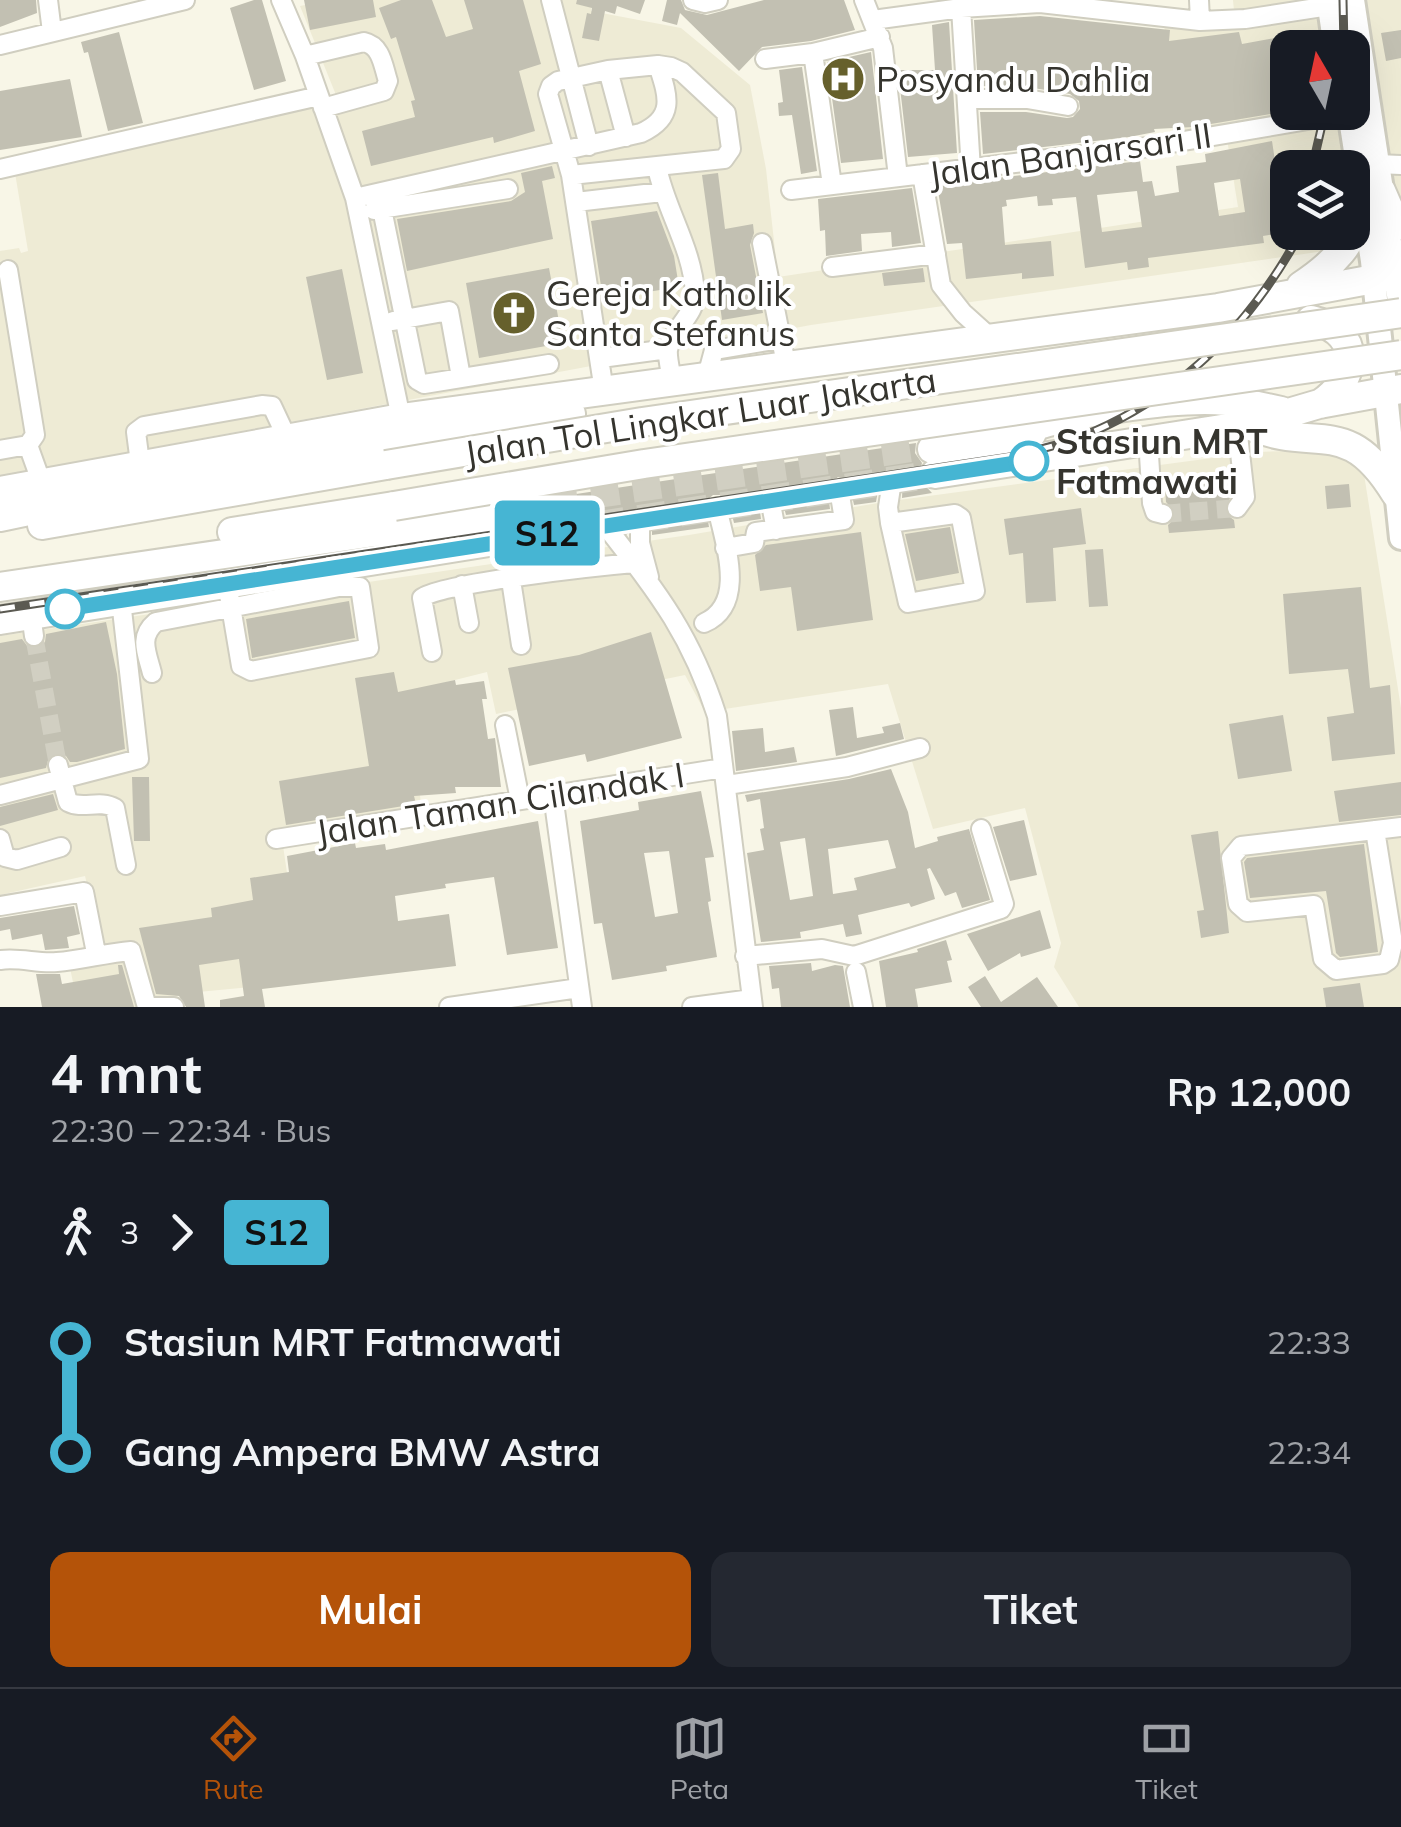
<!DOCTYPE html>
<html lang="id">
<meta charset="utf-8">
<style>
body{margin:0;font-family:Mulish,sans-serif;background:#242831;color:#f1f3f6;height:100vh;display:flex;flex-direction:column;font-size:38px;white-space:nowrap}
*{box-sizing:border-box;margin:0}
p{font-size:32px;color:#9ea1a6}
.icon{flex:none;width:55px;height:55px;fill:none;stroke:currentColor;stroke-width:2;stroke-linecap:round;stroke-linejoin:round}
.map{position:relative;height:1007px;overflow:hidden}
.panel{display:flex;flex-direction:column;background:#171b24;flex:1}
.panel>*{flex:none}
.badge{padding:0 20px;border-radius:8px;font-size:35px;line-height:65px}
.needle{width:65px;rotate:351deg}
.tools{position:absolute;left:1270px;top:30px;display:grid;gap:20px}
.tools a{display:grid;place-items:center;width:100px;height:100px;border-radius:20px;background:#171b24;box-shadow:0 10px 40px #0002;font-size:50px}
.map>.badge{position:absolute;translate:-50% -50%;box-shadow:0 0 0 5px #fff}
.legs{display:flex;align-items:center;gap:15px;height:110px;padding:0 50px;font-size:32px}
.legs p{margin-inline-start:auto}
.head{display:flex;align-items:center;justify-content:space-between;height:170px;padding:0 50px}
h1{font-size:55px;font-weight:700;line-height:75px}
.action{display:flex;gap:20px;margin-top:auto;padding:20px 50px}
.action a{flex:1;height:115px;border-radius:20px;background:#b45309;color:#fff;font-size:40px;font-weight:700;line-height:115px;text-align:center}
.action a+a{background:#242831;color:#f1f3f6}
ul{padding:0 50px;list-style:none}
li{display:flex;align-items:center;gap:35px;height:110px;font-size:38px}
li i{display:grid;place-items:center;width:15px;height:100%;margin:0 12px;background:currentColor}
li i::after{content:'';width:25px;height:25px;margin:-12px;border:8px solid;border-radius:50%;background:#171b24}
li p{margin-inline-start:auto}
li:first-child i{background:linear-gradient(#0000 50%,currentColor 0)}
li:last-child i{background:linear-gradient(currentColor 50%,#0000 0)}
.dock{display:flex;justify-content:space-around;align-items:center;height:140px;border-top:2px solid #363941;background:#171b24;font-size:28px;color:#9ea1a6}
.dock a{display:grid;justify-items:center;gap:5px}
.dock .selected{color:#b45309}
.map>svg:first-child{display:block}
.built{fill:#eeebd5;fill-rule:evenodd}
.building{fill:#c2c0b2;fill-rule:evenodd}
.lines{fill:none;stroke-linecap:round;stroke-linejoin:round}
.minor-tunnel{stroke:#d1cfc2;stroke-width:18;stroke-dasharray:18 9;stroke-linecap:butt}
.highway-tunnel{stroke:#d1cfc2;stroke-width:28;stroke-dasharray:28 14;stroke-linecap:butt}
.minor-casing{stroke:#d0cec0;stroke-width:22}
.major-casing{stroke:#d0cec0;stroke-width:28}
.highway-casing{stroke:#d0cec0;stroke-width:32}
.minor{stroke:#fff;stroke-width:18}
.major{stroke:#fff;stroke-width:22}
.highway{stroke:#fff;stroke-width:28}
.rail-casing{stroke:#5b5a52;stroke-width:9}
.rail{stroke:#fff;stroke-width:5;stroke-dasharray:15;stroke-linecap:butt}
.highway-bridge-casing{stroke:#d0cec0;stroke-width:32;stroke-linecap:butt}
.highway-bridge{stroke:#fff;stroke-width:28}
.line-1-casing{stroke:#fff;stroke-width:22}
.line-1{stroke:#46b5d3;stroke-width:15}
.stop-1-dot{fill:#fff;stroke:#46b5d3;stroke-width:5}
.labels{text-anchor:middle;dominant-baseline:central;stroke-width:8;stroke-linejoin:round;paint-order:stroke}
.poi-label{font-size:35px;fill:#35342e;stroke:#fff;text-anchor:start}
.street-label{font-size:35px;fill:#35342e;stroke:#fff}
.stop-label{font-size:35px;font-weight:bold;fill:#35342e;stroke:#fff;text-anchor:start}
</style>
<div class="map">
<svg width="1401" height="1007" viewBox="0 0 1401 1007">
<rect width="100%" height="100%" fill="#f8f6e7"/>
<path class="built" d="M331 0H593L591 11 681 28 750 85 766 169 778 277 1238 207 1225 127 1173 133 1164 21 1234 11 1233 0H1401V240L811 325 0 476V251L19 248 21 253 28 251 14 167 336 95 300 6ZM1288 48H1352V112H1288ZM1288 168H1352V232H1288Z
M1360 449 1401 708V1007H1079L1054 967 1061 943 1025 808 933 829 888 684 705 712 685 675 496 714 487 672 407 692 422 812 281 832 303 982 177 994 179 1007H78L68 958 100 940 85 876 0 895V636L689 535 884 502 1257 452Z"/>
<path class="building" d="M0 0H36L37 13 0 27Z
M254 0H262L286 81 254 90 230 8Z
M304 0H373L376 17 310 30Z
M401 0H432L446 37 473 29 464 0H523L541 64 519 71 535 131 494 143 493 137 371 166 362 131 415 117 411 101 415 100 396 37 391 39 379 8Z
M577 0H645L640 14 617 6 615 14 605 11 599 41 582 38 587 13 591 14 592 8 576 4Z
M667 0H681L685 10 707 15 764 0H844L855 30 811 41 762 47 739 71 680 13 677 25 662 21Z
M1040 16 1170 30 1169 41 1239 32 1242 44 1275 38 1282 66 1288 64V111L1193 127 1154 129 1155 132 1129 137 983 154 980 112H1026L1067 118 1073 117 1080 109 1079 101 1070 94 1027 87 978 86 974 20Z
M949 22 957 153 908 157 898 70H935L932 25Z
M1401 30V58L1386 61 1381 33Z
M119 32 143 123 108 131 88 52 84 53 81 42Z
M871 52 883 159 841 163 827 62Z
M802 67 817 171 801 174 792 115 779 116 778 103 783 102 779 70Z
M70 79 82 137 0 150V91Z
M1272 141 1281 201 1288 200V232L1263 236 1264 243 1148 258 1149 267 1128 270 1127 262 1085 268 1076 197 1052 199 1053 205 1038 206 1037 196 1006 200 1007 206 1002 207 1005 245 1051 241 1054 276 1022 279V273L966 279 962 243 947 244 937 185 1140 161 1143 182 1152 181 1155 196 1179 192 1176 166 1206 162 1205 154ZM1240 179 1245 212 1219 216 1214 183ZM1137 191 1142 227 1102 232 1097 195Z
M552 166 555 178 542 181 553 239 407 271 397 219 511 201 525 192 521 173Z
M718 173 725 229 753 224 754 233 750 245 763 313 722 320 702 175Z
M912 188 921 243 892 247 891 232 861 234 862 251 826 256 825 230 820 231 818 199Z
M657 211 674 256 679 287 603 299 591 221Z
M549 268 563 343 479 358 466 283Z
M923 268 925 282 884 286 882 273Z
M342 269 363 373 327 380 306 277Z
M916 443 915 453 922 463 918 478 932 493 902 498 903 476 895 469H888L880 478 876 502 854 505 849 482 838 477 827 486 830 509 786 515 780 492 769 487 758 496 761 519 734 523 729 503 720 495H713L705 502 709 527 652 535V518L645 508 639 507 630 512 628 534 613 516 601 512 593 518 592 525 603 543 523 555 530 545 531 536 522 523 526 510 523 502Z
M1231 482 1232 494 1225 508 1226 514 1234 520 1235 528 1169 533 1168 525 1175 518V512L1166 502 1165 487Z
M1349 484 1351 507 1327 509 1325 486Z
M1081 508 1086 544 1053 548 1056 601 1026 603 1023 553 1009 555 1004 519Z
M950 527 959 573 916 581 905 534Z
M861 532 873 620 797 631 791 587 760 591 755 555 766 545Z
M1103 549 1108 606 1089 607 1085 550Z
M1361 587 1370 688 1390 685 1395 754 1332 761 1327 717 1354 713 1348 669 1289 674 1283 594Z
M349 601 355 638 252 658 246 619Z
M106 622 117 674 125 749 77 762H70L66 756 56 753 49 757 46 768 0 778V643L22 639 28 647 37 648 45 642 46 634Z
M651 632 682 738 587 762 585 754 529 766 508 668 579 655Z
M394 672 398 692 455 680 456 685 484 681 487 699H482L488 739 495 738 501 787H455L456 793 414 796 416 804 286 825 279 781 369 766 355 678Z
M853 707 857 738 884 733 882 727 900 723 904 739 836 756 829 710Z
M1283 715 1292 771 1238 779 1229 724Z
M763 728 765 752 794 747 797 762 736 771 732 731Z
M891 769 908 812 915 848 938 841 937 837 969 829 990 900 962 908 956 892 945 896 930 868 927 869 935 899 911 907 909 903 858 915 862 934 846 937 843 924 800 932 801 938 761 942 747 853 764 850 760 829 764 828 760 799 747 802 745 795 849 779ZM805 838 813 896 790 900 780 842ZM888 840 896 868 854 878 857 890 833 894 828 849Z
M132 777H149L150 841H134Z
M1401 782V815L1339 822 1334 791Z
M701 791 714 857 705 858 711 901 708 902 717 957 666 966 667 971 612 980 602 923 594 924 580 821 639 810 638 802ZM669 851 678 913 655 917 644 853Z
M53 794 58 810 0 826V807Z
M1024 820 1037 875 1010 881 993 827Z
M538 821 558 948 507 955 494 877 445 884 446 888 395 896 398 921 449 914 456 966 262 989 265 1007H220V1000L244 996 239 959 199 965 205 1007H186L179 996 156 994 139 928 212 917 211 908 253 900 250 878 289 872 287 856 355 843 356 848 385 844 386 850Z
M1218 831 1229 933 1201 938 1197 911 1204 910 1191 835Z
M1364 844 1378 952 1340 957 1336 953 1326 891 1250 898 1244 862 1247 858Z
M74 906 80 934 67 937 69 948 45 950 42 934 12 940 10 929 0 931V918Z
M1040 910 1051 948 1021 957 1020 953 988 971 967 934Z
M946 940 952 960 947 961 952 982 915 989 918 1007H886L879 961 918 952 917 949Z
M811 963 812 971 835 965 843 966 850 1007H781L779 988 772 989 769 966Z
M118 965H122L134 1007H42L36 974H60L62 984 119 974Z
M985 976 1001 1002 1037 977 1058 1007H981L968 987Z
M1360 983 1364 1007H1326L1323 988Z"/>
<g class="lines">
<path class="minor-tunnel" d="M1163 514 1237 508
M34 636 58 765"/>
<path class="highway-tunnel" d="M508 507 932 445
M514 538 935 474"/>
<defs>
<path id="minor" d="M48 0 52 32
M281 0 305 56 355 198 401 418
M551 0 589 146
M693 0 705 3 718 0
M864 0 883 48 898 177
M1199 0 1200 21
M961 8 971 170
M873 20 961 8 1040 3 1200 21 1245 19 1329 6
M0 45 185 0
M813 53 832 185
M305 56 364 42C382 46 383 66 388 81L384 91 323 108
M765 59 813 53 880 37
M608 70 626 137
M967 99H1027L1068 106
M1377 164 1401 165
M657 167C665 209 693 249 695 294 696 315 671 330 668 350 667 358 671 372 672 381
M0 169 319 96
M922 174 941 285 963 313 993 340
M571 175 724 159 731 149 726 113 682 72 671 67 658 65 608 70 558 81 551 86 548 94 571 175 604 391
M791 190 1148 147 1349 113
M355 198 641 133C676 117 668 96 658 65
M576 202 662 192
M382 209 417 380 424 384 549 364
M374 210 508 189
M762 243 786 364
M832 267 936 254
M393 321 449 311 461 377
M601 358 668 349
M707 376 714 350 780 339
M1237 426 1245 497 1237 508
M1148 439 1152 503 1155 512 1163 514
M28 445 42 484
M0 450 28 445 35 435 8 270
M140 463 136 432 144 426 262 405 272 406 287 438
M770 499 776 530
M955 514 961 518 975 591 908 603 890 523Z
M640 519V543L649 577
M890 523 888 507 892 481
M604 524C657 592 690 632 717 716L753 1007
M725 548 754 543 756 532 844 520 839 489
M511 580 521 645
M227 583 241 666 251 671 369 648 360 587H339
M462 585 469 623
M31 614 34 636
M704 623C748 604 724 542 717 507
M432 652 422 598C441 583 600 566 634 563
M152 673C147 653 138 637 156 622L339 587 337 576
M505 725 520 800
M58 765 68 802C83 810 99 799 115 808L126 865
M727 785 847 767 920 748
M0 795 139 759 121 601
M553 795 582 1007
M1375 830 1393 943 1389 960 1383 964 1336 970 1323 959 1314 905 1247 912 1238 904 1231 858 1241 846 1401 827
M0 839 5 857 17 860 61 847
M276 839 723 768
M0 906 84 892 96 953
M745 956 822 949 854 956 1001 909 1004 904 981 829
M0 960C20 957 38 964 57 962 82 960 106 953 131 951L147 1007
M856 972 863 1007
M152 1007H174
M449 1007 579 988
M692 1007 752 999"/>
<path id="major" d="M1328 0 1335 48
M1353 0 1401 314
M1349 112 1372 261 1401 538"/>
<path id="highway" d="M1381 191 1392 216 1401 225
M1301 286C1334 264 1353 244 1365 206
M1311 320C1363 331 1359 378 1320 404
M1248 425C1317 455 1346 412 1396 494
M1017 433C1061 413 1178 396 1227 401 1245 403 1263 407 1281 411
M932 449 1032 433
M935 474 1247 425 1319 404 1401 389
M0 491 401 418 1218 308 1401 274
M0 517 186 478 571 414
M42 525 386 465
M232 532 394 506
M0 587 509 512
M0 620 514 538"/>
</defs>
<use href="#minor" class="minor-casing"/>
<use href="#major" class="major-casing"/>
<use href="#highway" class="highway-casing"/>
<use href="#minor" class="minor"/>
<use href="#major" class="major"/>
<use href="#highway" class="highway"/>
<defs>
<path id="rail" d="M1343 0 1344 48
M1312 168 1325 112
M0 609 1010 457C1033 451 1056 446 1078 438 1178 399 1250 326 1301 232"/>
</defs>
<use href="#rail" class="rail-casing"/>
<use href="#rail" class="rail"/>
<defs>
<path id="highway-bridge" d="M386 465 642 422 1401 313
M394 506 644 464 1401 355"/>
</defs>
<use href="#highway-bridge" class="highway-bridge-casing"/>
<use href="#highway-bridge" class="highway-bridge"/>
</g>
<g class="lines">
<defs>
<path id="line-1" d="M65 609 1029 461"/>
</defs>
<use href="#line-1" class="line-1-casing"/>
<use href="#line-1" class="line-1"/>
</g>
<defs>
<symbol id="hospital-disc" viewBox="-11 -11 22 22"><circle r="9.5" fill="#66602c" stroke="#fff"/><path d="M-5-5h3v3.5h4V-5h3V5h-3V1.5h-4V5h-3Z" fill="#fff"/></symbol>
<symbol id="church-disc" viewBox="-11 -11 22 22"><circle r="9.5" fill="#66602c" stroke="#fff"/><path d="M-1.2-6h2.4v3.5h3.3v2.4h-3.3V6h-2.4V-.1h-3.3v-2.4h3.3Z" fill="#fff"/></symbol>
</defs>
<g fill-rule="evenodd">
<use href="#hospital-disc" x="818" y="54" width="50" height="50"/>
<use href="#church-disc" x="489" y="288" width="50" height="50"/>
</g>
<g class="stop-1-dot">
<circle cx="1029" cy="461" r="18"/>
<circle cx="65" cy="609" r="18"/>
</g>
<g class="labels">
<g class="poi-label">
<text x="876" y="79">Posyandu Dahlia</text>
<text x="546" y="293">Gereja Katholik<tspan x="546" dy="40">Santa Stefanus</tspan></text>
</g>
<g class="street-label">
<text transform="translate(1070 154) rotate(-8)">Jalan Banjarsari II</text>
<text transform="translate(700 416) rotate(-9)">Jalan Tol Lingkar Luar Jakarta</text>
<text transform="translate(500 803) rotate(-9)">Jalan Taman Cilandak I</text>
</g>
<g class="stop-label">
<text x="1056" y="441">Stasiun MRT<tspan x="1056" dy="40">Fatmawati</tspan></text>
</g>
</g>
</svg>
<div class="tools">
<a><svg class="needle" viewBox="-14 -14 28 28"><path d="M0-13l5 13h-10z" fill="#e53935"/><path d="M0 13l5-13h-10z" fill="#9ea1a6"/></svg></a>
<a><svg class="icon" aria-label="layers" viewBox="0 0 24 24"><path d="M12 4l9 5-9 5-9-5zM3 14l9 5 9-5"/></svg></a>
</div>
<b class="badge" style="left:547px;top:533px;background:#46b5d3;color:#111">S12</b>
</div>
<section class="panel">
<div class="head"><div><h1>4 mnt</h1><p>22:30 – 22:34 · Bus</p></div><b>Rp 12,000</b></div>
<div class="legs"><svg class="icon" aria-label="walk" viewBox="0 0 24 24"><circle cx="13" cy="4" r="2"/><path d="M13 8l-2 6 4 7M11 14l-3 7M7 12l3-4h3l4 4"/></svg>3<svg class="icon" aria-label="forward" viewBox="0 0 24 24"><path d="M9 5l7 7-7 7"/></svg><b class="badge" style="background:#46b5d3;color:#111">S12</b></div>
<ul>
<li><i style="color:#46b5d3"></i><b>Stasiun MRT Fatmawati</b><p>22:33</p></li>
<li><i style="color:#46b5d3"></i><b>Gang Ampera BMW Astra</b><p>22:34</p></li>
</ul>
<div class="action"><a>Mulai</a><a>Tiket</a></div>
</section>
<nav class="dock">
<a class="selected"><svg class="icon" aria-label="directions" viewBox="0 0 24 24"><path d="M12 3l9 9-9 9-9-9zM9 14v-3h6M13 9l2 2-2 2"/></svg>Rute</a>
<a><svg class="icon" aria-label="map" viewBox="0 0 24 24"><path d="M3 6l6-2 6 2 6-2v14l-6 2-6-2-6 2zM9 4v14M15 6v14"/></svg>Peta</a>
<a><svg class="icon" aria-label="tickets" viewBox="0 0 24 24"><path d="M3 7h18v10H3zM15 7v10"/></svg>Tiket</a>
</nav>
